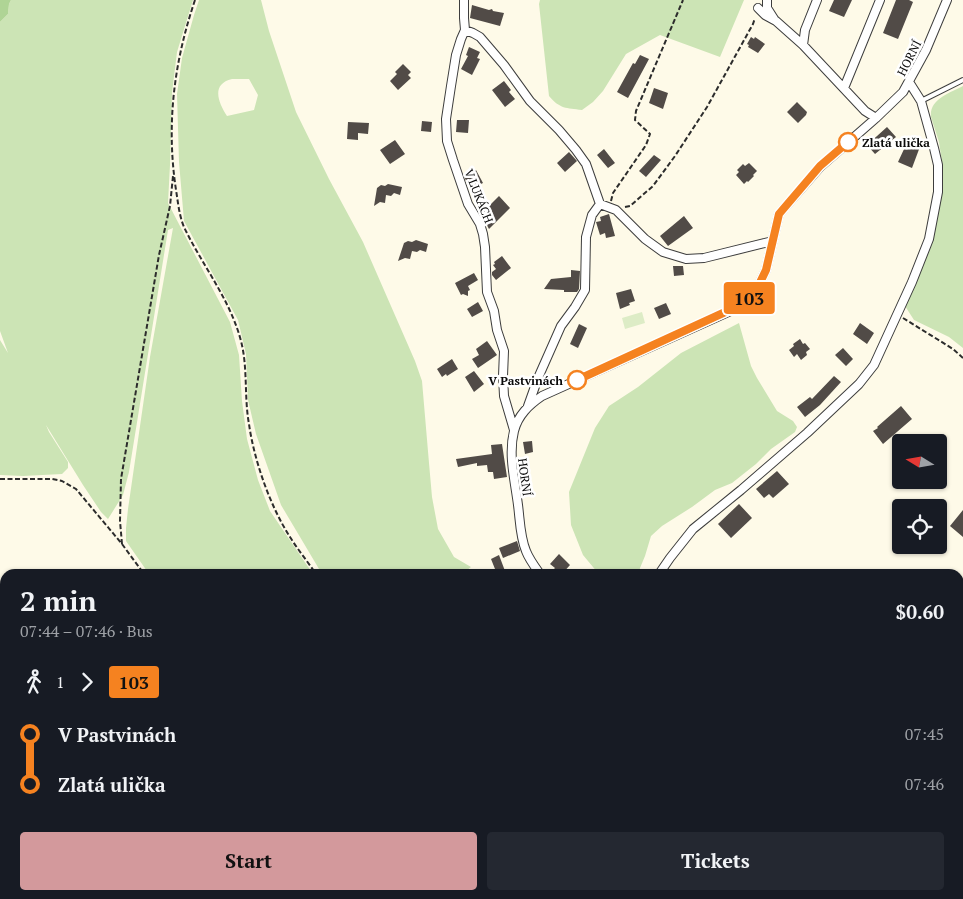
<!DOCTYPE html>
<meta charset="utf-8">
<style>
body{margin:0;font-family:"PT Serif",serif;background:#242831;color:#f1f3f6;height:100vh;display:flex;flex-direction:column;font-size:19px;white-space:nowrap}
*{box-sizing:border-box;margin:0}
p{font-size:16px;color:#9ea1a6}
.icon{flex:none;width:28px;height:28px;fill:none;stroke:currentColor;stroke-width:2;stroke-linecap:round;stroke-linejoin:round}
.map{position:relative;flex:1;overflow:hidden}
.details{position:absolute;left:0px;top:569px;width:964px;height:331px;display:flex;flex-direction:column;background:#171b24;border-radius:15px 15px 0 0;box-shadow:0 1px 4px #0004}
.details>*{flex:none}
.badge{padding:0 10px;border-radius:4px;font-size:18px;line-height:32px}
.needle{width:32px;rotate:281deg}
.tools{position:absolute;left:892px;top:434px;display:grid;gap:10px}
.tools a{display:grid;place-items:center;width:55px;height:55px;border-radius:5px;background:#171b24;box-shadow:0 1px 4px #0004;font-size:25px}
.map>.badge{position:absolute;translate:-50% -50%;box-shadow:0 0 0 2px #fff}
.legs{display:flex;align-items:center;gap:8px;height:55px;padding:0 20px;font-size:16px}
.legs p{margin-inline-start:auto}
.overview{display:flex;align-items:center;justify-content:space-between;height:85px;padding:0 20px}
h1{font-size:28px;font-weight:800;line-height:38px}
.cta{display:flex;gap:10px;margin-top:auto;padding:10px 20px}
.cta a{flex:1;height:58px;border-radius:5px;background:#d3999c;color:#111;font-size:20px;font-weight:800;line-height:58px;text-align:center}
.cta a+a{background:#242831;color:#f1f3f6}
ul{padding:0 20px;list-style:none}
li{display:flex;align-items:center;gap:18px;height:50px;font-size:19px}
li i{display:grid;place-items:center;width:8px;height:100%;margin:0 6px;background:currentColor}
li i::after{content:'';width:12px;height:12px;margin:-6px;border:4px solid;border-radius:50%;background:#171b24}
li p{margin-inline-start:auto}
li:first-child i{background:linear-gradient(#0000 50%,currentColor 0)}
li:last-child i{background:linear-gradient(currentColor 50%,#0000 0)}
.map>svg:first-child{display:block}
.green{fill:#cce4b5;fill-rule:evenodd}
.forest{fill:#afd495}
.pitch{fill:#ddecc6}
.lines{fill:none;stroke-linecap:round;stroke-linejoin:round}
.stream{stroke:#3c88c3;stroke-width:3}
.building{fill:#514b47}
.lane-casing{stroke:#3d3d3d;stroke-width:6}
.street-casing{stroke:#3d3d3d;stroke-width:10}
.path{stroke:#2c2c2c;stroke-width:2;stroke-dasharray:5 2.5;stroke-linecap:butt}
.lane{stroke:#fff;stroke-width:4}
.street{stroke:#fff;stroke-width:8}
.line-1-casing{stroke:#fff;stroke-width:11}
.line-1{stroke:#f58220;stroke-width:8}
.stop-1-dot{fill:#fff;stroke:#f58220;stroke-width:2.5}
.labels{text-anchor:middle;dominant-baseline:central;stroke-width:5;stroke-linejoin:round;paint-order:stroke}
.street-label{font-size:12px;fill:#0a0a0a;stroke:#fff}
.stop-label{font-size:12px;font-weight:bold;fill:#0a0a0a;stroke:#fff;text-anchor:start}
</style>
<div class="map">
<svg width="963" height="899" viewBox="0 0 963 899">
<rect width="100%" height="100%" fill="#fefae8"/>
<path class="green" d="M11 0H193L177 52 172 93 170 165 168 203 230 322 239 355 242 401 247 439 258 480 270 511 313 574H149L126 541V528L128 509 150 357 173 228 168 230 129 472 123 495 108 519 101 512 83 485 46 425 49 432 68 462V468L62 474 23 476 0 475V340L8 353 0 331V22L8 14 9 4Z
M199 0H261L269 31 296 112 329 179 363 242 415 361 422 381 429 463 432 497 438 529 454 557 471 567 462 574H322L281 505 256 434 248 400 246 354 238 320 184 221 179 162 177 94 182 58 194 15ZM232 79H249L258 95 254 110 227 116C218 102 211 84 232 79Z
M540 0H744L720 57 660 35 626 54 603 91 593 102 582 110C566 108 560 109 549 96L539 4Z
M963 86V348L949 337 914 320 905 306 930 247 942 192 943 168 939 142 931 117C929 99 950 93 963 86Z
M739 323 751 366 757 378 777 411 793 421 797 427 795 432 771 449 756 464 732 483 715 490 692 507 662 526 651 536 645 556 640 568 639 574 598 573 583 555 571 525 569 492 595 428 609 406 638 387 681 353Z
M963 592V773L959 774V595Z
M963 805V886L959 889V808Z
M749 895H951L947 899H750Z"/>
<path class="forest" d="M0 0H11L9 4 8 14 0 22Z"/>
<path class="pitch" d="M642 312 645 323 625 329 622 318Z"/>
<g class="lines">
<path class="stream" d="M606 895 607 899"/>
</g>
<path class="building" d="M834 0H852L844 17 829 11Z
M896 0H909L913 2 898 39 883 33Z
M472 5 489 10 492 9 493 11 504 13 500 26 470 18Z
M751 37 754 39 755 37 765 44 758 53 748 47 749 45 747 44Z
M469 47 480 52 477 58 480 59 472 75 461 69 468 56 466 55Z
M640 55 649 59 628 98 617 92 633 63 635 64Z
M403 64 411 72 408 75 411 78 398 90 390 81 397 74 395 72Z
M504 81 511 90 509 92 515 99 505 107 492 90Z
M654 88 668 93 663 109 649 103Z
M797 102 807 112 806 115 798 123 787 112Z
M457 120H469L468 133 456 132Z
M422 121 432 122 431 132 421 131Z
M348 122 369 123 368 134 358 133V140L347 139Z
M887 127 896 137 875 154 867 145Z
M395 140 405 154 390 164 380 150Z
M914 141 921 144 912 168 898 162 905 147 911 149Z
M604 149 615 163 608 168 597 155Z
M569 152 577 161 565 172 557 163Z
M654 155 661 160 646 177 639 171Z
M749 163 757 171 753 175 754 176 748 182 747 181 744 184 736 175 739 172 737 170 743 164 745 166Z
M476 170 483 183 472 188 469 182 467 183 464 176Z
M388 184 402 187 400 195 394 193 391 196 386 195 385 203 380 202 374 206 377 188 381 185 385 186Z
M499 196 510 208 489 229 481 214Z
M609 214 615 236 606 238 605 233 600 235 596 222 601 221 600 217Z
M684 216 693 228 668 246 660 236Z
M416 240 428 244 426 252 420 250 417 252 412 251 410 259 405 258 398 261 404 243 408 241 412 242Z
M502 256 511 268 496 280 492 275V272L496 269 493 265 495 264 494 262Z
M673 266H683L684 275 674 276Z
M571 270 580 271 579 289 577 292H564V290L544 289 551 279 571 277Z
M474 273 478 280 468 286 470 290 468 291V296L463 294 461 295 455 283Z
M631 289 635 301 629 303 630 305 620 309 616 293Z
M478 302 483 311 472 317 467 309Z
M666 303 671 314 659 319 654 308Z
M860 323 874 333 867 344 853 334Z
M579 324 587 328 578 348 570 344Z
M800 339 803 344 805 343 810 349 806 352 807 355 801 360 797 354 794 357 789 350 794 346 793 344Z
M487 341 497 355 478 368 472 359 479 355 476 349Z
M843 348 853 359 846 366 835 355Z
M452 359 458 369 447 376 446 374 442 377 437 369Z
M474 371 484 384 474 392 465 377Z
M834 376 841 382 820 405 805 417 797 407 810 397 812 399Z
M901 406 912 419 883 444 873 431 878 428 877 427Z
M532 441 533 452 525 454 523 442Z
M502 444 507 477 494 479 493 472H488L487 465 477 466V463L458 467 456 459 492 454 491 445Z
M777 471 789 484 773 498 769 494 764 498 756 489Z
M739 504 752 518 731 538 718 524Z
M963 510V537L950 526Z
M517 541 520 551 503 558 499 548Z
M559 554 570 565 562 574H549L555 568 550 564Z
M499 555 505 571 497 574 491 559Z"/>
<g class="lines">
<defs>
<path id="lane" d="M921 101 963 80
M567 895V899
M471 899 473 895"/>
<path id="street" d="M464 0V18L465 30 461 39 456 55 451 86 446 119 447 141 453 160 468 204 480 224 483 234 485 247 487 292 494 311 497 330 504 351 503 376 504 396 514 430
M767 0V8L774 19
M758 8 765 15 776 21 803 45 865 111 876 118
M465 30 473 33 480 37 504 65 530 101 559 130 576 150 586 164 600 204 616 210 645 239 663 252 686 259 704 258 773 241
M803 45 805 30 817 0
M844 88 880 0
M528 406 538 378 561 326 575 307 585 290 586 237 592 215 600 204
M540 574C535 567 529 559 526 551 520 537 520 520 518 505 515 481 508 455 514 431 518 415 529 405 542 396L735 309 755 293 766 270 779 214 820 167 876 118 903 92 926 50 947 0
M659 574 670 558 693 529 741 490 807 433 859 384 874 365 912 282 929 239 938 192V165L934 148 921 101 909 82
M379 895 382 899
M532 899 535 895"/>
</defs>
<use href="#lane" class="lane-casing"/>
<use href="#street" class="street-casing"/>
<path class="path" d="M195 0C174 62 166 124 176 190 178 202 179 215 184 227 202 265 230 299 241 341 248 368 244 397 249 424 254 460 270 506 290 537 298 550 308 562 316 574
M611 201 613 193 646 145 650 134 635 120 636 111 683 0
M625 207 630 206 653 186 675 156 707 107 753 24 755 18
M903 318 953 349 963 358
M0 479H52L62 481 76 489 122 544 144 574
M122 544 120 521 121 479 159 255 170 206 173 176
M959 586 963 583"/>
<use href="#lane" class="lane"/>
<use href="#street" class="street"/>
</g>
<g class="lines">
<defs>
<path id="line-1" d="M577 380 734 308 755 293 766 270 779 214 820 166 848 142"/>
</defs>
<use href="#line-1" class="line-1-casing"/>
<use href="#line-1" class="line-1"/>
</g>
<g class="stop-1-dot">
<circle cx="848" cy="142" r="9"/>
<circle cx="577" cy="380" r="9"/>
</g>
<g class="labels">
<g class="street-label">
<text transform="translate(909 58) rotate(-63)">HORNÍ</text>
<text transform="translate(479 196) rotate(68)">V LUKÁCH</text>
<text transform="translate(525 477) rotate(82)">HORNÍ</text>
</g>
<g class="stop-label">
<text x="862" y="142">Zlatá ulička</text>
<text x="563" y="380" text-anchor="end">V Pastvinách</text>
</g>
</g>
</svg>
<div class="tools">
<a><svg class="needle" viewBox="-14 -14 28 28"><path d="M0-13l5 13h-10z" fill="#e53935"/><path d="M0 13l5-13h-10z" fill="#9ea1a6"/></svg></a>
<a><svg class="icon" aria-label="locate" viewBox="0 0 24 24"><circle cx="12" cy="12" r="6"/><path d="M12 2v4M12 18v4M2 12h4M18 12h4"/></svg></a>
</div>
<b class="badge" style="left:749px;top:298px;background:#f58220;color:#111">103</b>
<section class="details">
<div class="overview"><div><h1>2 min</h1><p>07:44 – 07:46 · Bus</p></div><b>$0.60</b></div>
<div class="legs"><svg class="icon" aria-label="walk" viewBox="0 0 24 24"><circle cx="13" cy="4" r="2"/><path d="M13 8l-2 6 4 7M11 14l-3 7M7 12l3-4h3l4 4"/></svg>1<svg class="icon" aria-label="forward" viewBox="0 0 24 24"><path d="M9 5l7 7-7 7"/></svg><b class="badge" style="background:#f58220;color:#111">103</b></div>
<ul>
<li><i style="color:#f58220"></i><b>V Pastvinách</b><p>07:45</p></li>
<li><i style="color:#f58220"></i><b>Zlatá ulička</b><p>07:46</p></li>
</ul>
<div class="cta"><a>Start</a><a>Tickets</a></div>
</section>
</div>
